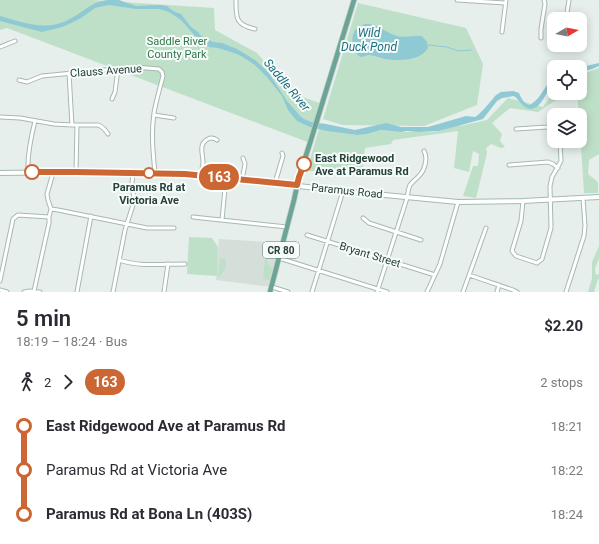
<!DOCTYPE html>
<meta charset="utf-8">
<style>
body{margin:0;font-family:Roboto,sans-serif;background:#f7f7f7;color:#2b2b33;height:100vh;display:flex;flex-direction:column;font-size:15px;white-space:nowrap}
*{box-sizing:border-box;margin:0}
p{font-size:13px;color:#7c7c81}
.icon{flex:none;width:22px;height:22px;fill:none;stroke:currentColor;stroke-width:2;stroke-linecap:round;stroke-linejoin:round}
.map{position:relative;height:292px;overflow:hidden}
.details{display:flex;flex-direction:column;background:#fff;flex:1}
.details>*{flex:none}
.badge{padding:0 8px;border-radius:13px;font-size:14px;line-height:26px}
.needle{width:26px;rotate:81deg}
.tools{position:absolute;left:547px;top:12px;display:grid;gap:8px}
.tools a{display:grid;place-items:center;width:40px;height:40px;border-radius:8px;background:#fff;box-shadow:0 2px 10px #0003;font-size:20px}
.map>.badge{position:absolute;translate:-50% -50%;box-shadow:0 0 0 2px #fff}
.legs{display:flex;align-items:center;gap:6px;height:44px;padding:0 16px;font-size:13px}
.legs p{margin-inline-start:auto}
.headline{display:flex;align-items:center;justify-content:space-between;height:68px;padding:0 16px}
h1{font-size:22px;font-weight:600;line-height:30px}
ul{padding:0 16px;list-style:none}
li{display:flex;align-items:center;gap:14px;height:44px;font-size:15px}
li i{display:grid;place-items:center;width:6px;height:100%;margin:0 5px;background:currentColor}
li i::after{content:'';width:10px;height:10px;margin:-5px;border:3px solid;border-radius:50%;background:#fff}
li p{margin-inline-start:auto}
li:first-child i{background:linear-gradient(#0000 50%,currentColor 0)}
li:last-child i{background:linear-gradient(currentColor 50%,#0000 0)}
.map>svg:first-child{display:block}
.built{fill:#d4dfda}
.green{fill:#bfe0c8}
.water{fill:#8ec9d4}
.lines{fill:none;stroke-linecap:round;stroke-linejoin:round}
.stream{stroke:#8ec9d4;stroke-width:1}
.street-casing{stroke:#a8b8b2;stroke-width:5}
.secondary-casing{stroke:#a4bbb3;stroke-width:6}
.primary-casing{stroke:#c2cac8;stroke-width:6}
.street{stroke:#fff;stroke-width:3}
.secondary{stroke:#fff;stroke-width:4}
.primary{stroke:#6aa596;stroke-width:4.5}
.line-1-casing{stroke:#fff;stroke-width:9}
.line-1{stroke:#c63;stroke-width:6}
.stop-1-dot{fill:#fff;stroke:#c63;stroke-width:2}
.labels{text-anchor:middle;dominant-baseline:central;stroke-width:4;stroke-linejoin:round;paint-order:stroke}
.shield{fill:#f7fbf9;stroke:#637a73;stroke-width:1}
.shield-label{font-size:10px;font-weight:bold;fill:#24423a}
.park-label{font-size:11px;fill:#2d7a4b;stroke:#f7fbf9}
.street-label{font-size:11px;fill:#24423a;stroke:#f7fbf9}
.stop-label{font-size:11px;font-weight:bold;fill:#24423a;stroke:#f7fbf9;text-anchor:start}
.water-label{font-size:12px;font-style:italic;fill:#1c6f80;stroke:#f7fbf9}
</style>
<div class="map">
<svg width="599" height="292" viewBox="0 0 599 292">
<rect width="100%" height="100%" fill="#e6efeb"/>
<path class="built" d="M219 239 283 243 272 287 216 280Z"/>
<path class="green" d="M0 0H92L214 8 215 30 257 53 282 82 303 97 322 104 310 143 7 28 0 30Z
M358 3 466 28 483 64 477 105 424 126 342 125 323 119Z
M599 68V154L589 160 588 174 598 182V193H584L580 130V115H579L577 93H580V75Z
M554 91V93H567L538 112 510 108 492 123 502 134 500 141 505 147 501 148 491 144 486 148 487 153 476 198 463 196 473 166H478L479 154 473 151 469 172 454 168 458 131 393 140 391 144 365 148 362 172 309 171 308 166 319 129 357 135 367 134 381 130 401 132H434L439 131 460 125V126L487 120 508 98 543 107Z
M189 237 212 238 218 247 217 276 187 274Z
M599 246V258L595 269 596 275 599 274V279H598L594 292H588L592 278V262Z
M265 257H266L268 264 272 269 270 280 263 279Z
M220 259H226V269H224V271L218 278Z"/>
<path class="water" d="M107 0H119L136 6 161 5 167 6 173 11 181 14 191 27 198 32 201 36 213 42 222 43 237 49 255 60 268 72 287 101 300 116 304 119 311 122 326 124 355 130 386 123 401 127H428L466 116 475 117 478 115 485 108 496 95 501 92 513 91 519 93C521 98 524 104 530 105 543 97 543 86 554 78V84C552 86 549 88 548 91 543 99 537 114 525 107 521 104 518 99 514 96L502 98 497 101 483 119 439 131 418 132 407 131 401 132 381 130 367 134 357 135 327 131 310 127 297 121 288 110 282 96 266 76 255 65 241 56 234 53 218 48 209 47 196 37 181 20 169 12 159 9H136L109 5 99 7 95 8 81 18 69 24 62 27 42 32 0 21V16C21 22 44 31 66 21 75 17 83 10 92 5 97 2 102 1 107 0Z
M365 24C377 23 384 31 394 35 403 39 413 35 422 36L427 42 428 48C421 61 398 61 385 59 380 58 374 55 369 55 366 55 364 57 360 57 353 52 349 37 356 29 358 27 362 26 365 24Z
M599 63V66L592 69 580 72V67H577L581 65 586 66Z"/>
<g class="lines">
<path class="stream" d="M428 45 447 47 458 51 471 50"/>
<defs>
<path id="street" d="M236 0C236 17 235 25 255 29
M457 0 505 3
M566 19 569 0
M502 32 506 0
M541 38V29L545 4 544 0
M0 47 15 41
M69 73 72 125
M19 80 27 82 42 76 135 67 159 69 162 72 163 76C160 88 156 101 154 113 151 133 153 153 155 173
M112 99 115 92 118 69
M154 115 174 118
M567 115 573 113H578
M0 117 20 118 54 124 72 125H98C103 127 105 129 108 134
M516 129 547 127 554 125
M509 165 548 162 553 164 558 168
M28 172C27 155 31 137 35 121
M76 172 77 125
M201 175C201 171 203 167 203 162 203 154 198 144 208 139 211 137 214 138 217 140
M242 180 245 164 243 158
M275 183 283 156 282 153
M523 201 521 221 512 251 516 256 537 263 542 259 551 228 550 186 552 177 561 161 560 141
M51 209 58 210 147 228H174
M193 217 287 227
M363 218 369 223 421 240
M222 220 226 178
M307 235 435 275
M279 258 387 292
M119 260C139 267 164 264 185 264
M469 275 513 290 517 292
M0 281 13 219 18 215 49 217
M272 287 288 292
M0 290 7 292
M34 291 49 223V217L51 209 48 200 47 194 53 173
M24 292 30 291 40 292
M77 292 91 216
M113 292 125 230 133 205 134 200 132 183 133 173
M164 292 168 264
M312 292 343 191
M377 292 407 198C408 193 408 189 410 185 413 181 416 179 419 176 425 170 428 158 424 151
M427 292 440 264 458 202
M463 292 486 228
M497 292 499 285
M566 292 584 236 585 226 583 198"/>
<path id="secondary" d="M0 173 76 172 192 174 343 191 458 202 523 201 599 197"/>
<path id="primary" d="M270 292 294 200 299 177 310 143 354 0"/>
</defs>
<use href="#street" class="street-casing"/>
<use href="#secondary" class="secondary-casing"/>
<use href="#primary" class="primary-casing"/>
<use href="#street" class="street"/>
<use href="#secondary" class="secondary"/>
<use href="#primary" class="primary"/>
</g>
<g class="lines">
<defs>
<path id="line-1" d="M32 172H76L185 174 297 185 299 177 304 164"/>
</defs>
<use href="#line-1" class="line-1-casing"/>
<use href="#line-1" class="line-1"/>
</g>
<g class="stop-1-dot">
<circle cx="304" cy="164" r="7"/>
<circle cx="32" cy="172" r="7"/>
<circle cx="149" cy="173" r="5"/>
</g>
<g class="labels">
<rect class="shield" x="263" y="242" width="36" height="16" rx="3"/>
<g class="shield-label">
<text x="281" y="250">CR 80</text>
</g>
<g class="park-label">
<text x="177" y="41">Saddle River<tspan x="177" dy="13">County Park</tspan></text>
</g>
<g class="street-label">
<text transform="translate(106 71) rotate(-4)">Clauss Avenue</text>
<text transform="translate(347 191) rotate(6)">Paramus Road</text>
<text transform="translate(370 255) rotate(17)">Bryant Street</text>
</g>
<g class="stop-label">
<text x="315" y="158">East Ridgewood<tspan x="315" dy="13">Ave at Paramus Rd</tspan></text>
<text x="149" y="187" text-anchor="middle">Paramus Rd at<tspan x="149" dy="13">Victoria Ave</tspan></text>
</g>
<g class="water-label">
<text x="369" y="33">Wild<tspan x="369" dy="14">Duck Pond</tspan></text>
<text transform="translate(287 85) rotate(50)">Saddle River</text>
</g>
</g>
</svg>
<div class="tools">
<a><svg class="needle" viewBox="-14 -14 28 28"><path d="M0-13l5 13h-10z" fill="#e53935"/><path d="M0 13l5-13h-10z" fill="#7c7c81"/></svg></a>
<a><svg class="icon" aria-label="locate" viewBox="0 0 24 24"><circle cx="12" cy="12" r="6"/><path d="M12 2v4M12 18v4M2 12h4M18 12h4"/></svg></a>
<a><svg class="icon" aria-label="layers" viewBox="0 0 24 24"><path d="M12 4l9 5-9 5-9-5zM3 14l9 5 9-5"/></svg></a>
</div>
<b class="badge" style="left:219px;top:177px;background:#c63;color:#fff">163</b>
</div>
<section class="details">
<div class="headline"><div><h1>5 min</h1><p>18:19 – 18:24 · Bus</p></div><b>$2.20</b></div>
<div class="legs"><svg class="icon" aria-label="walk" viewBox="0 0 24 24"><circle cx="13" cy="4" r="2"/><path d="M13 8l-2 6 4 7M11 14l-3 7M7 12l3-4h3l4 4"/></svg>2<svg class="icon" aria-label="forward" viewBox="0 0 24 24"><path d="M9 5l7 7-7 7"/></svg><b class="badge" style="background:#c63;color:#fff">163</b><p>2 stops</p></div>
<ul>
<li><i style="color:#c63"></i><b>East Ridgewood Ave at Paramus Rd</b><p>18:21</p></li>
<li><i style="color:#c63"></i><span>Paramus Rd at Victoria Ave</span><p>18:22</p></li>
<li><i style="color:#c63"></i><b>Paramus Rd at Bona Ln (403S)</b><p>18:24</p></li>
</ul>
</section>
